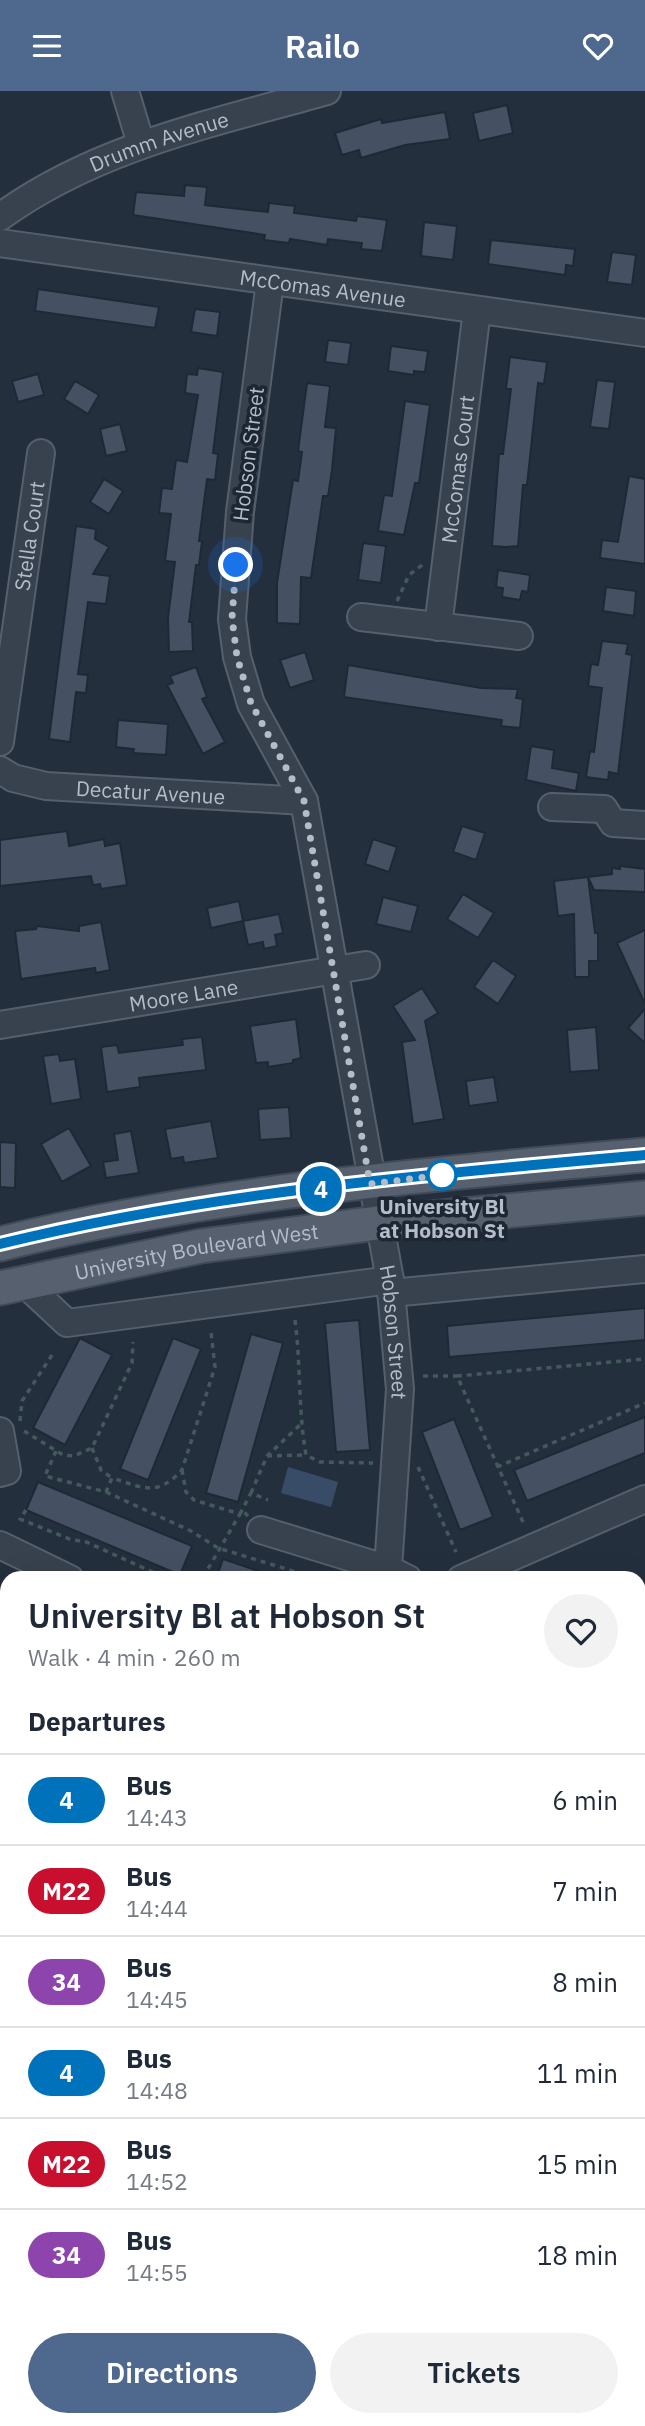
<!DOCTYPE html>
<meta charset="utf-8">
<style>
body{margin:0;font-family:"IBM Plex Sans",sans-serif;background:#f2f2f3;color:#1f2937;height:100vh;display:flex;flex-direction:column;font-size:26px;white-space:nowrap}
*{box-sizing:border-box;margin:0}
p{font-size:23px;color:#747a83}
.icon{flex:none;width:38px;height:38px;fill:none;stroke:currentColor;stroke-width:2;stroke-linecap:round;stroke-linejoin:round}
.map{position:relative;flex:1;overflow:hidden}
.details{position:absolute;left:0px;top:1480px;width:646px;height:856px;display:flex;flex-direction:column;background:#fff;border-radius:21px 21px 0 0;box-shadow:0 7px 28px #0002}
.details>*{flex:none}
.badge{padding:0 14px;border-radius:23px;font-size:24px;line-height:46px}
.you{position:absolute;width:35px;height:35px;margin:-18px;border:5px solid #fff;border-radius:50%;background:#1a73e8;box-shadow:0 0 0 10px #1a73e833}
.map>.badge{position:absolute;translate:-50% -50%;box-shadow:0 0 0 4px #fff}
h2{padding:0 28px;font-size:26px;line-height:63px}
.round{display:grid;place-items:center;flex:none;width:74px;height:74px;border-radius:37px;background:#f2f2f3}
.head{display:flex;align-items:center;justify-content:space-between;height:119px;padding:0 28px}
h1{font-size:33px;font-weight:600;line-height:52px}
.action{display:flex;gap:14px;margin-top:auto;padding:14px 28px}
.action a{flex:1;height:80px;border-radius:42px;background:#4f688e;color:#fff;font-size:28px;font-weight:600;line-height:80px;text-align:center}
.action a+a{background:#f2f2f3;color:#1f2937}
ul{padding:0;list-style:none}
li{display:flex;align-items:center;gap:21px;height:91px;padding:0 28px;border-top:2px solid #e0e1e3}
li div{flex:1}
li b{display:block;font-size:26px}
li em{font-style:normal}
li .badge{min-width:77px;font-weight:700;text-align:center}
header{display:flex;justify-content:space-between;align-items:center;height:91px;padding:0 28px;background:#4f688e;color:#fff;font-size:32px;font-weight:600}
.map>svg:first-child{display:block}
.green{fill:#263c3f}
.water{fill:#394c67}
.building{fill:#455162;stroke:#1f2835;stroke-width:2}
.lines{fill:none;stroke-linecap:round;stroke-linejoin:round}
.minor-casing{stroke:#565f6c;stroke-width:30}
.major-casing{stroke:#414a57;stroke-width:37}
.path{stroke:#44595c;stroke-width:3.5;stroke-dasharray:5 5;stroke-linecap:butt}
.minor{stroke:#38414e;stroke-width:26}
.major{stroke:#56606e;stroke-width:33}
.line-casing{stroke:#fff;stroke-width:16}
.line{stroke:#0072bc;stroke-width:10}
.walk{stroke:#b4bcc9;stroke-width:7;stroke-dasharray:0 12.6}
.stop-dot{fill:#fff;stroke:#0072bc;stroke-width:3.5}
.labels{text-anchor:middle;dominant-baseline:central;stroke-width:7;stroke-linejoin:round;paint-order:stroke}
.street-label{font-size:21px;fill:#b4bcc9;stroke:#1d2633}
.stop-label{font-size:21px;font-weight:bold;fill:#b4bcc9;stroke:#1d2633}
</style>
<header><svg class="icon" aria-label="menu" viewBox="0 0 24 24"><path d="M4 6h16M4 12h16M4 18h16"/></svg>Railo<svg class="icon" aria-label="heart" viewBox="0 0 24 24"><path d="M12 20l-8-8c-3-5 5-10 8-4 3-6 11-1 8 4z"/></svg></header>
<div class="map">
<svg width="645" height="2335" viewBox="0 0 645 2335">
<rect width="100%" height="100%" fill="#242f3e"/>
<path class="green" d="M639 1719 645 1726V1778L639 1765Z
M645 1887V1943L639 1949V1889Z
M0 2193C14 2211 7 2277 7 2302L0 2308Z
M86 2329H404L398 2335H91Z"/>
<path class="water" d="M288 1376 338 1391 331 1416 281 1402Z"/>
<path class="building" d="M507 14 513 42 479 50 473 22Z
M445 21 450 48 405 54 361 67 359 59 342 64 335 42 381 28 382 32Z
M185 94 207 96 205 114 268 121 269 112 295 115 294 122 356 130 357 125 387 129 382 160 361 158 362 152 328 148 327 154 290 148 289 152 264 149 265 144 133 124 136 101 184 105Z
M424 131 457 135 453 169 421 165Z
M491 149 575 158 573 175 566 174 565 184 488 173Z
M612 161 636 164 632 194 607 191Z
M38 198 159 216 155 237 35 220Z
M195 218 220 221 217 245 191 241Z
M328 249 351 252 348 274 325 271Z
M391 255 428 260 425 281 414 280V284L388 280Z
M510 266 547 271 544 293 538 292 527 394H523L518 455 506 456 492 455 499 363H503L511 298H506Z
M198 277 223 281 213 362 218 363 215 389 207 388 199 450H202L199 474H196L189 531H192L193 560 169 561 168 527 175 471 165 470 171 423 159 422 162 397 172 398 176 369 187 371 198 304 185 302 187 283 197 284Z
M38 283 44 304 18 311 12 290Z
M597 289 615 291 609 338 590 336Z
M75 290 99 304 88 323 64 308Z
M307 292 330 295 325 336 336 337 332 379 328 405H323L311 487 301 486 300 533 277 532V492L293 389 298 390 302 361 298 360Z
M405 310 430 314 419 392H415L404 444 378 440 384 404 392 405Z
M120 333 127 360 106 365 100 338Z
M629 385 645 388V473L600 467 602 449 618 451Z
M104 388 123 400 109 423 90 411Z
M76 435 96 438 95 448 109 456 93 483 110 485 106 513 88 511 78 583 88 584 86 602 76 601 70 651 49 648Z
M363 452 386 455 381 492 358 489Z
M498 479 530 484 528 501 522 500 520 509 502 506 503 497 496 496Z
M606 496 636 500 634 525 603 520Z
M602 550 628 553 626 563 632 564 618 683 609 681 608 689 586 686 590 660 594 661 602 597 588 595 591 573 598 574Z
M305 561 314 589 290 597 280 569Z
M348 574 481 597 518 598 516 607 523 608 520 637 501 635 502 629 344 606Z
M196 576 207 606 202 608 225 651 203 663 167 594 173 592 170 585Z
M118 629 168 633 166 664 133 662 134 658 116 656Z
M531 655 554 659 552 677 579 682 576 700 526 689Z
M462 735 485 742 476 769 453 761Z
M67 740 69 755 104 748 105 755 120 752 127 794 101 798 100 793 93 794 91 785 0 795V749Z
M373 748 397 756 389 781 365 773Z
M620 775 645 778V801L594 799 588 786 612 783V777L620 778Z
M588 786 595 842H598V870H589V886H575L574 823 558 825 554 790Z
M463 803 494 822 478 847 447 828Z
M383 806 418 815 411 841 376 833Z
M239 810 243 830 211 837 207 817Z
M279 823 283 842 275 844 277 855 264 858 263 851 248 854 243 830Z
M101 831 110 879 96 882 95 877 21 888 15 840 36 838 37 835 79 840V835Z
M645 839V913L617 852Z
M493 869 516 885 498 913 474 896Z
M422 897 438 922 425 930 444 1028 413 1033 402 951 415 949 393 915Z
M645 918V952L628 937Z
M296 928 301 967 293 969V972L268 976V971L256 972 250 935Z
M596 936 599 979 570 981 567 939Z
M202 946 206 979 139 987 140 996 107 1001 101 956 117 954 119 962 183 954 182 948Z
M59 963 60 970 75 968 81 1008 51 1013 43 965Z
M494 986 498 1011 469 1015 466 990Z
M289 1016 291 1047 260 1049 258 1018Z
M211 1030 218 1067 184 1072 183 1066 171 1068 165 1038Z
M69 1037 91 1075 62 1091 41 1053Z
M131 1040 139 1082 106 1087 103 1071 118 1069 114 1043Z
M0 1051 16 1052 15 1097 0 1096Z
M645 1217V1249L449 1266 447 1235Z
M359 1229 370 1359 336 1361 325 1232Z
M251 1243 283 1252 238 1411 206 1402Z
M80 1247 112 1264 65 1354 33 1337Z
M173 1247 201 1258 148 1389 120 1378Z
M645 1326V1362L527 1410 514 1379Z
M454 1328 493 1426 460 1439 422 1341Z
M38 1391 192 1455 180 1484 26 1419Z
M223 1468 273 1485 272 1488H216Z"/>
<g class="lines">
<defs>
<g id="minor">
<path d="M125 0 141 53"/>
<path id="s1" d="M0 126C96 56 214 32 327 0"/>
<path id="s2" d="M0 152 645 242"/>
<path id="s3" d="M270 191 240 421 232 528 237 566 251 613 304 710 390 1189 400 1298 388 1478"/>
<path d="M361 526 519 545"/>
<path id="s4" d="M438 536 477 219"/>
<path id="s5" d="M0 651 41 362"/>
<path id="s6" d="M0 679 13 687 46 695 304 710"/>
<path d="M552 716 604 718 613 732 645 734"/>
<path id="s7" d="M0 934 366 874"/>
<path d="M23 1191 67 1232 390 1189"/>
<path d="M391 1202 645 1178"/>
<path d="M0 1340 7 1380 0 1382"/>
<path d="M261 1439 388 1478 408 1488"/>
<path d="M0 1454 70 1488"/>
<path d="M461 1488 645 1408"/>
<path d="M639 1609 645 1607"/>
<path d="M0 1762 7 1778"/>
<path d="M639 1791 645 1804"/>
<path d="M639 1961 645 1951"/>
</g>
<g id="major">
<path d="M0 1153C208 1101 431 1083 645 1064"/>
<path id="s8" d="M0 1197 201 1155 377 1132 645 1107"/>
</g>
</defs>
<use href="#minor" class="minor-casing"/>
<use href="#major" class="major-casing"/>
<path class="path" d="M397 510 409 484 425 472
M295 1229C301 1275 298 1319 306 1364L320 1371 373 1372
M423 1285H457
M20 1330 22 1310 52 1264
M24 1340 63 1364 74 1365 92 1357 132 1272 133 1251
M92 1357 101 1379 112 1387
M56 1360 45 1385 106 1401 112 1387C144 1397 157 1406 182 1379L215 1276 211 1241
M267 1365 306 1364
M418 1376 456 1461
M497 1376 645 1312
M182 1379 186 1401 194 1409 240 1423 202 1488
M106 1401 191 1440 218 1457 319 1488
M251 1402 267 1365 301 1333
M26 1419 20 1428 72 1449 84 1450 168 1488
M248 1425 244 1421 240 1423 251 1402 268 1409
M523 1431 457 1285 645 1268"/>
<use href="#minor" class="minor"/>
<use href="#major" class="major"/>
</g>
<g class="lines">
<defs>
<path id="line" d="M0 1153C210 1101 430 1083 645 1064"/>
</defs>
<use href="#line" class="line-casing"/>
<use href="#line" class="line"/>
<path class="walk" d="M236 474 232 527 237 566 251 612 304 710 370 1093 442 1084"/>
</g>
<circle class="stop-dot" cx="442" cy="1084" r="14"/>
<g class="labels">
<g class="street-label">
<text stroke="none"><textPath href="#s1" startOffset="177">Drumm Avenue</textPath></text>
<text stroke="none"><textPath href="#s2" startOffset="326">McComas Avenue</textPath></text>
<text transform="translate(248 363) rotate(-83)">Hobson Street</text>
<text stroke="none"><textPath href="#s4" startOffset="159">McComas Court</textPath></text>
<text stroke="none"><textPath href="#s5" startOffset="208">Stella Court</textPath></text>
<text stroke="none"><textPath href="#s6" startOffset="154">Decatur Avenue</textPath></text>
<text stroke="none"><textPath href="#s7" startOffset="186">Moore Lane</textPath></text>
<text stroke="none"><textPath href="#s8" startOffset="200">University Boulevard West</textPath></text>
<text stroke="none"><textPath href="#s3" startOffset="1076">Hobson Street</textPath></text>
</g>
<g class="stop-label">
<text x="442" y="1115">University Bl<tspan x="442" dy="24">at Hobson St</tspan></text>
</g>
</g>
</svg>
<div class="you" style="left:236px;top:474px"></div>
<b class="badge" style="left:321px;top:1098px;background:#0072bc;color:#fff">4</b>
<section class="details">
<div class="head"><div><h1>University Bl at Hobson St</h1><p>Walk · 4 min · 260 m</p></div><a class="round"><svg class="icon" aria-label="heart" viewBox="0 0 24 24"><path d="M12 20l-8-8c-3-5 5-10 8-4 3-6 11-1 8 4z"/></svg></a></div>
<h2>Departures</h2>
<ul>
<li><span class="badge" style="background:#0072bc;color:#fff">4</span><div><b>Bus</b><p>14:43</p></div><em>6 min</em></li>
<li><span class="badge" style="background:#c8102e;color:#fff">M22</span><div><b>Bus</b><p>14:44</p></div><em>7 min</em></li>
<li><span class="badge" style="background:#8e44ad;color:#fff">34</span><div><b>Bus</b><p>14:45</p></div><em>8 min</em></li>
<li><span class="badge" style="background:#0072bc;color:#fff">4</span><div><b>Bus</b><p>14:48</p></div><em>11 min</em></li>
<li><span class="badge" style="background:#c8102e;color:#fff">M22</span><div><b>Bus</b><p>14:52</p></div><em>15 min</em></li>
<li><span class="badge" style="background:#8e44ad;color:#fff">34</span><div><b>Bus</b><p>14:55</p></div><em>18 min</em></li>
</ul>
<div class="action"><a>Directions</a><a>Tickets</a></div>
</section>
</div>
